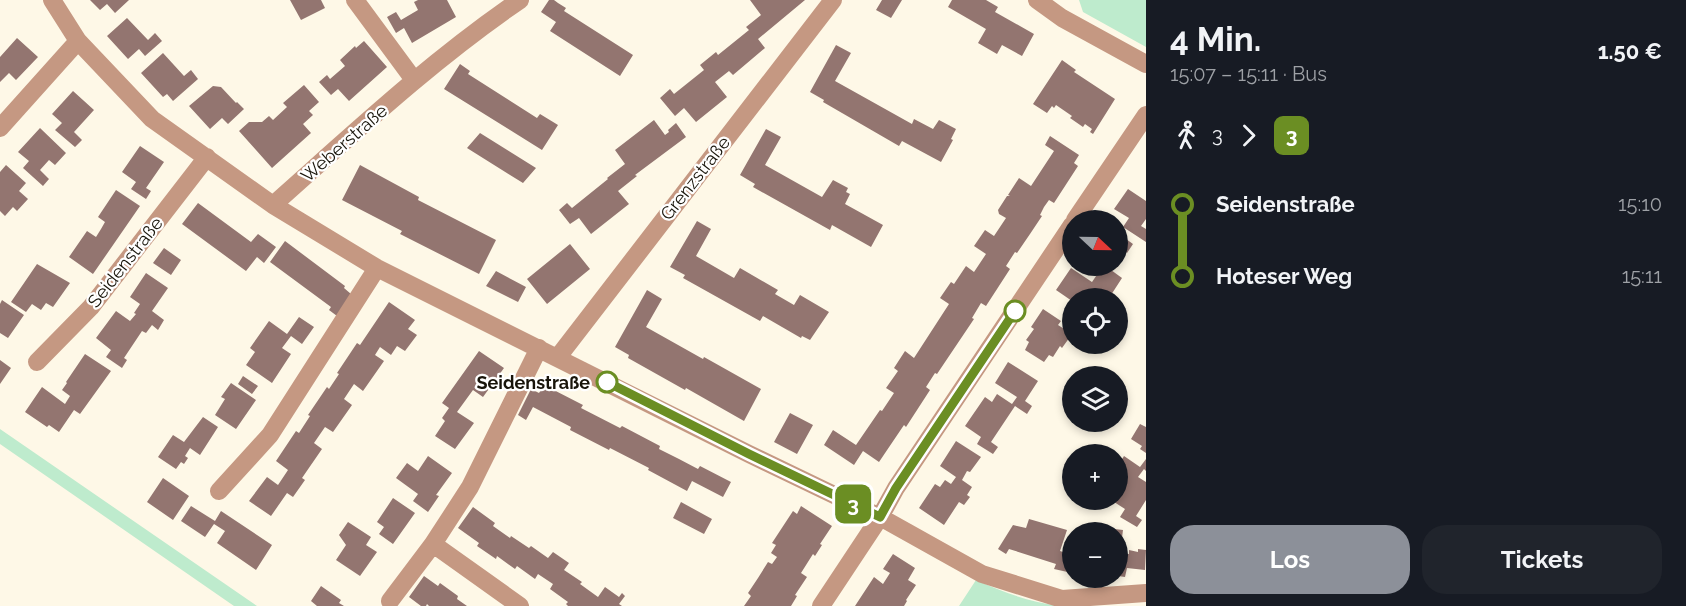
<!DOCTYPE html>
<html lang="de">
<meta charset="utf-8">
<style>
body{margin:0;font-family:Raleway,sans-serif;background:#20242c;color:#f1f3f6;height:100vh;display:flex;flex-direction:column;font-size:22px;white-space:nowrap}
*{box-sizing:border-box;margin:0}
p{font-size:20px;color:#9ea1a6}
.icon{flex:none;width:33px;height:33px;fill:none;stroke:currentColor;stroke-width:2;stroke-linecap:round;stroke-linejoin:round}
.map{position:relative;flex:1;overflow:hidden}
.drawer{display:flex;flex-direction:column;background:#171b24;width:540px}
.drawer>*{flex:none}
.badge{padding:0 12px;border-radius:9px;font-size:21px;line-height:39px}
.needle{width:39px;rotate:112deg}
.buttons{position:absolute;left:1062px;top:210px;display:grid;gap:12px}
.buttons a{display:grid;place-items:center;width:66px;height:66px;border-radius:50%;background:#171b24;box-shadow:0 3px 9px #0003;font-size:30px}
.map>.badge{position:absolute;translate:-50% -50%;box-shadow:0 0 0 3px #fff}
.legs{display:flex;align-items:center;gap:9px;height:66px;padding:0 24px;font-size:20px}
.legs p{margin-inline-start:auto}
.overview{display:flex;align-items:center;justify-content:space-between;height:102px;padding:0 24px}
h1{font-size:33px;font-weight:700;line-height:45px}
.primary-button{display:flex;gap:12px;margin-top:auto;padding:12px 24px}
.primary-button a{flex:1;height:69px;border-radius:24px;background:#8c9099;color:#fff;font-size:24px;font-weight:700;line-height:69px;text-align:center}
.primary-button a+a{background:#20242c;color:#f1f3f6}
ul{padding:0 24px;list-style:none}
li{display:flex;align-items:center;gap:21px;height:72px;font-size:22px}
li i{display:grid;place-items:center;width:9px;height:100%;margin:0 8px;background:currentColor}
li i::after{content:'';width:15px;height:15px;margin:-8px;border:4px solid;border-radius:50%;background:#171b24}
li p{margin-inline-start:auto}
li:first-child i{background:linear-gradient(#0000 50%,currentColor 0)}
li:last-child i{background:linear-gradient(currentColor 50%,#0000 0)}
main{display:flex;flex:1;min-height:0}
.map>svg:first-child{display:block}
.green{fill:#beebcd}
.building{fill:#937570}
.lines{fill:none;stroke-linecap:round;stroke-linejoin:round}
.street{stroke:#c59882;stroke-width:18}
.line-1-casing{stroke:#fff;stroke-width:14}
.line-1{stroke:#6b8e23;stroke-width:9}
.stop-1-dot{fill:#fff;stroke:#6b8e23;stroke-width:3}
.labels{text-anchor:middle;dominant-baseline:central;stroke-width:4.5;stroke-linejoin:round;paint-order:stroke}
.street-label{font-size:18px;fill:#18140a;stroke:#fff}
.stop-label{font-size:18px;font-weight:bold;fill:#18140a;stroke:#fff;text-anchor:end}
</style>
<main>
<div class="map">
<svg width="1146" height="606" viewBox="0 0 1146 606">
<rect width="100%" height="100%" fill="#fef8e7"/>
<path class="green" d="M1079 0H1146V47L1083 12Z
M0 429 257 606H234L0 444Z
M976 580C1005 593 1029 602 1061 606H959Z"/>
<path class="building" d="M90 0H129L115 13 107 4 100 10Z
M290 0H321L325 8 301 20Z
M418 0H447L456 17 412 43 404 28 396 33 387 17 396 12 401 20 418 10 414 2Z
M549 0H554L558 3 566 8 564 11 633 55 620 76 550 31 556 22 541 12Z
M750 0H805L758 39 765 48 733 75 729 71 715 82 727 97 696 122 684 108 675 116 660 98 670 89 674 94 704 70 700 65 716 52 718 55 749 30 746 27 761 15Z
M882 0H902L891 18 876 10Z
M952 0H986L998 7 995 12 1034 34 1022 56 1002 45 997 54 978 43 986 29 948 7Z
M127 18 148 40 155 33 162 41 145 56 139 49 128 59 107 36Z
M17 38 38 57 16 80 9 73 0 82V57Z
M364 41 387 67 349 101 338 89 331 95 319 82 327 75 330 79 345 66 340 60 355 46 356 48Z
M836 45 851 53 835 81 912 124 914 119 933 129 939 120 956 129 951 139 953 140 941 162 902 141 899 146 823 102 824 100 810 92Z
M163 53 184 76 191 70 198 79 173 101 167 94 163 97 141 73Z
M1062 60 1076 70 1074 72 1115 99 1093 134 1090 132 1092 129 1085 124 1083 127 1070 118 1072 116 1056 105 1054 108 1052 106 1047 113 1033 104Z
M460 64 470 71 468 74 537 118 540 114 558 125 542 150 444 89Z
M304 85 319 102 309 111 313 115 303 124 311 133 272 168 239 131 249 122H262L269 116 273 120 287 107 283 103Z
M213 86 221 87 236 103 237 102 244 109 228 124 222 118 210 129 189 106Z
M73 91 94 110 74 132 82 140 75 147 55 130 62 123 52 114Z
M654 120 665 135 669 132 668 130 676 123 686 137 635 175 637 176 618 191 629 204 591 234 579 218 570 224 559 210 567 203 572 208 608 179 607 178 625 164 615 150Z
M40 128 66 153 55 165 49 160 40 170 49 179 43 186 23 168 29 161 18 152Z
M766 129 781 137 765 165 822 197 833 180 848 188 846 192 850 194 845 204 883 225 871 247 832 225 830 230 753 187 755 184 740 175Z
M480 133 536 168 523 183 467 148Z
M1050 136 1079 155 1074 163 1078 166 1054 203 1049 200 1044 207 1040 215 1042 216 1030 234 1017 253 1015 252 1006 266 1010 269 986 306 981 303 972 318 974 319 937 374 935 373 926 387 930 390 906 427 904 425 879 462 863 451 854 465 824 445 833 430 856 445 880 410 882 411 894 393 886 388 898 371 894 368 905 351 914 358 949 304 940 298 951 282 954 284 966 266 974 272 986 254 974 246 985 230 994 236 1006 218 999 214 998 210 1007 196H1010L1008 195 1019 178 1031 186 1054 151 1045 145Z
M140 146 164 162 146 188 151 191 146 199 131 189 136 182 122 172Z
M6 165 26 183 19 191 28 199 17 211 13 207 5 216 0 211V172Z
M360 165 419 197 418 200 496 240 479 274 400 234 402 231 342 200Z
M1128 189 1146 201V219L1141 226 1146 229V242L1123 227 1129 218 1114 209Z
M116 190 140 206 93 274 69 257 87 231 96 237 101 229 105 222 98 217Z
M198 203 251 242 258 234 276 247 264 263 257 257 246 271 182 224Z
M697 221 711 229 696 256 734 278 740 268 778 290 775 294 794 305 800 295 829 312 810 340 802 336 801 338 763 316 760 321 683 278 685 275 670 267Z
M1119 234 1133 244 1127 253 1124 250 1118 260V236Z
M285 241 345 286 344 288 351 294 337 316 329 310 331 307 270 262Z
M570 244 590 269 547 304 527 279Z
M164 248 181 260 171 275 153 263Z
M37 264 70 283 53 307 46 303 41 310 32 304 26 312 11 302Z
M1103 266H1114L1111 270 1122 278 1111 295 1101 289 1095 298H1072V301L1056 290 1071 268 1092 282Z
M496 271 526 287 518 302 486 286Z
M146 273 168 288 152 311 164 320 158 330 152 325 146 333 142 331 124 358 127 360 122 368 106 357 111 350 96 338 116 311 130 321 136 314 134 313 140 304 130 297Z
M647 290 662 299 646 327 703 359 704 357 761 389 744 421 686 388 685 390 628 358 629 355 615 347Z
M2 300 24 315 8 338 0 333V304Z
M389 302 415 320 408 329 417 335 405 351 397 346 391 355 380 347 375 355 384 361 363 391 354 384 344 399 352 405 333 432 325 427 314 443 322 449 302 478 305 480 293 497 287 493 271 516 249 501 267 477 278 485 288 470 276 461 296 431 299 433 310 416 308 415 327 387 329 389 339 374 337 373 357 343 360 345Z
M1043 309 1061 321 1058 325 1072 334 1062 348 1060 346 1053 357 1049 355 1044 362 1025 350 1029 342 1026 340 1034 329 1031 327Z
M299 317 314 327 302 344 291 336 282 348 291 354 272 383 246 365 255 352 250 348 269 321 287 334Z
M479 351 504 368 483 397 473 390 457 412 474 423 455 449 435 436 445 421 442 418 449 408 442 403Z
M85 354 111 371 80 414 74 410 59 432 49 425 47 427 25 412 42 387 65 404 70 396 62 390 67 383 66 382Z
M0 360 11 368 0 384Z
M1008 362 1038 381 1025 401 1032 406 1027 414 1015 406 991 442 998 447 993 454 977 444 981 437 965 426 985 397 992 402 997 394 1012 404 1017 397 995 383Z
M243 376 258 386 252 394 238 384Z
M231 383 256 400 236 429 215 415 225 399 221 397Z
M544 385 583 405 581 408 620 428 622 426 660 446 659 449 679 459 698 469 700 466 731 482 723 497 692 481 687 491 648 470 649 468 610 448 609 450 570 430 571 427 533 407 526 420 518 415 531 389 539 393Z
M790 413 813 425 797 454 774 442Z
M203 417 218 427 200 455 190 448 185 456 188 458 184 464 181 462 176 469 158 457 173 435 184 442Z
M1140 424 1146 427V453L1140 449 1142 446 1131 439Z
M956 441 981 457 970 472 967 471 962 480 972 487 967 495 970 497 964 505 959 502 944 525 919 508 935 484 940 487 945 480 951 484 956 477 940 466Z
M428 456 452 473 436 495 439 496 428 512 413 501 418 494 396 478 407 463 418 471Z
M1124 456 1140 467 1146 459V471L1144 469 1138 477 1146 482V500L1136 516 1142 520 1137 527 1120 517 1125 509 1111 500H1118V480L1125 468 1119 464Z
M163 478 189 496 173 520 147 502Z
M393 498 415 513 393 544 379 534 384 527 377 522Z
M681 502 712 519 704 534 673 518Z
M191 506 215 521 221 511 272 545 256 570 217 543 225 531 214 524 205 537 181 521Z
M801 506 832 526 820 544 822 545 815 556 813 554 801 573 807 577 795 595 797 596 791 606H744L751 596 748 593 758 578 768 562 772 564 777 557 771 553 776 545 772 543 793 511 797 514Z
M473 507 495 523 493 526 510 538 511 536 529 548 531 546 548 558 553 552 569 563 564 570 582 582 580 584 598 597 605 587 619 597 622 593 625 596 619 604 622 606H568L566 604 568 602 550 589 553 584 538 574 535 579 517 566 515 569 497 556 496 559 477 546 479 543 458 528Z
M1029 519 1067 530 1060 551 1072 555V573L1054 569 1056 564 1009 549 1006 554 998 549 1013 525 1026 528Z
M348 522 371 537 366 545 377 552 360 576 336 560 346 545 339 535Z
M1106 528 1123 530 1120 553 1129 554V550L1138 552V549L1146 550 1145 570 1127 568 1125 577 1118 576V532H1105Z
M893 554 915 568 908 580 916 585 906 600 907 601 904 606H855L874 577 883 584 890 573 883 569Z
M424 576 438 586 440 583 458 596 457 599 467 606H429L427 604 426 606H421L409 597Z
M321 586 341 600 339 603 344 606H317L311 601Z"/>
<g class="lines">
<path class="street" d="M52 0 78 41 152 119 273 205 377 268 749 454 880 517 982 574 1062 599 1146 593
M355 0 414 80
M1037 0 1062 18 1146 64
M0 128 78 41
M273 205C353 134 432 60 520 0
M1075 220 1146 115
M558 357 833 0
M37 362 91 307 207 157
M219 491 270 435 377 268
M390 601 433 544
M520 606 433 544 470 487 539 348
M821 606 880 517 896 488 1072 225"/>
</g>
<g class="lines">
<defs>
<path id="line-1" d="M607 382 749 454 880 517 896 488 1015 311"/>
</defs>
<use href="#line-1" class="line-1-casing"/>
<use href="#line-1" class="line-1"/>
</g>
<g class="stop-1-dot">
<circle cx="1015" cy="311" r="10"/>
<circle cx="607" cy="382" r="10"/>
</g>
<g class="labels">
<g class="street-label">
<text transform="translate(344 143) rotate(-41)">Weberstraße</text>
<text transform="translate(695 178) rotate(-52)">Grenzstraße</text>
<text transform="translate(125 262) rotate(-52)">Seidenstraße</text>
</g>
<g class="stop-label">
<text x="590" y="382">Seidenstraße</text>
</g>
</g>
</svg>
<div class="buttons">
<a><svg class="needle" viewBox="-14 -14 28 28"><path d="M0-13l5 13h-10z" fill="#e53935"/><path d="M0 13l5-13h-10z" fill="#9ea1a6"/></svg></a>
<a><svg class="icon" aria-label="locate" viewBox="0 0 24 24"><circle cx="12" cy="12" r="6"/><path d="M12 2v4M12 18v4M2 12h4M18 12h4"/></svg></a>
<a><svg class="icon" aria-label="layers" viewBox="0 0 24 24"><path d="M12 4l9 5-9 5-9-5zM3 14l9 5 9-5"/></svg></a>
<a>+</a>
<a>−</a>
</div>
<b class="badge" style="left:853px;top:504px;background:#6b8e23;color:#fff">3</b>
</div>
<section class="drawer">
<div class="overview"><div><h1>4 Min.</h1><p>15:07 – 15:11 · Bus</p></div><b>1.50 €</b></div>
<div class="legs"><svg class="icon" aria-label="walk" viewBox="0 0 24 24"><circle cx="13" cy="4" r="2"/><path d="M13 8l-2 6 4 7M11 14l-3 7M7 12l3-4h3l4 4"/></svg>3<svg class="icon" aria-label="forward" viewBox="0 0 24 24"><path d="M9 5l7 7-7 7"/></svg><b class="badge" style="background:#6b8e23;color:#fff">3</b></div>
<ul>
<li><i style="color:#6b8e23"></i><b>Seidenstraße</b><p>15:10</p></li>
<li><i style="color:#6b8e23"></i><b>Hoteser Weg</b><p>15:11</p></li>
</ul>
<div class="primary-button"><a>Los</a><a>Tickets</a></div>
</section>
</main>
